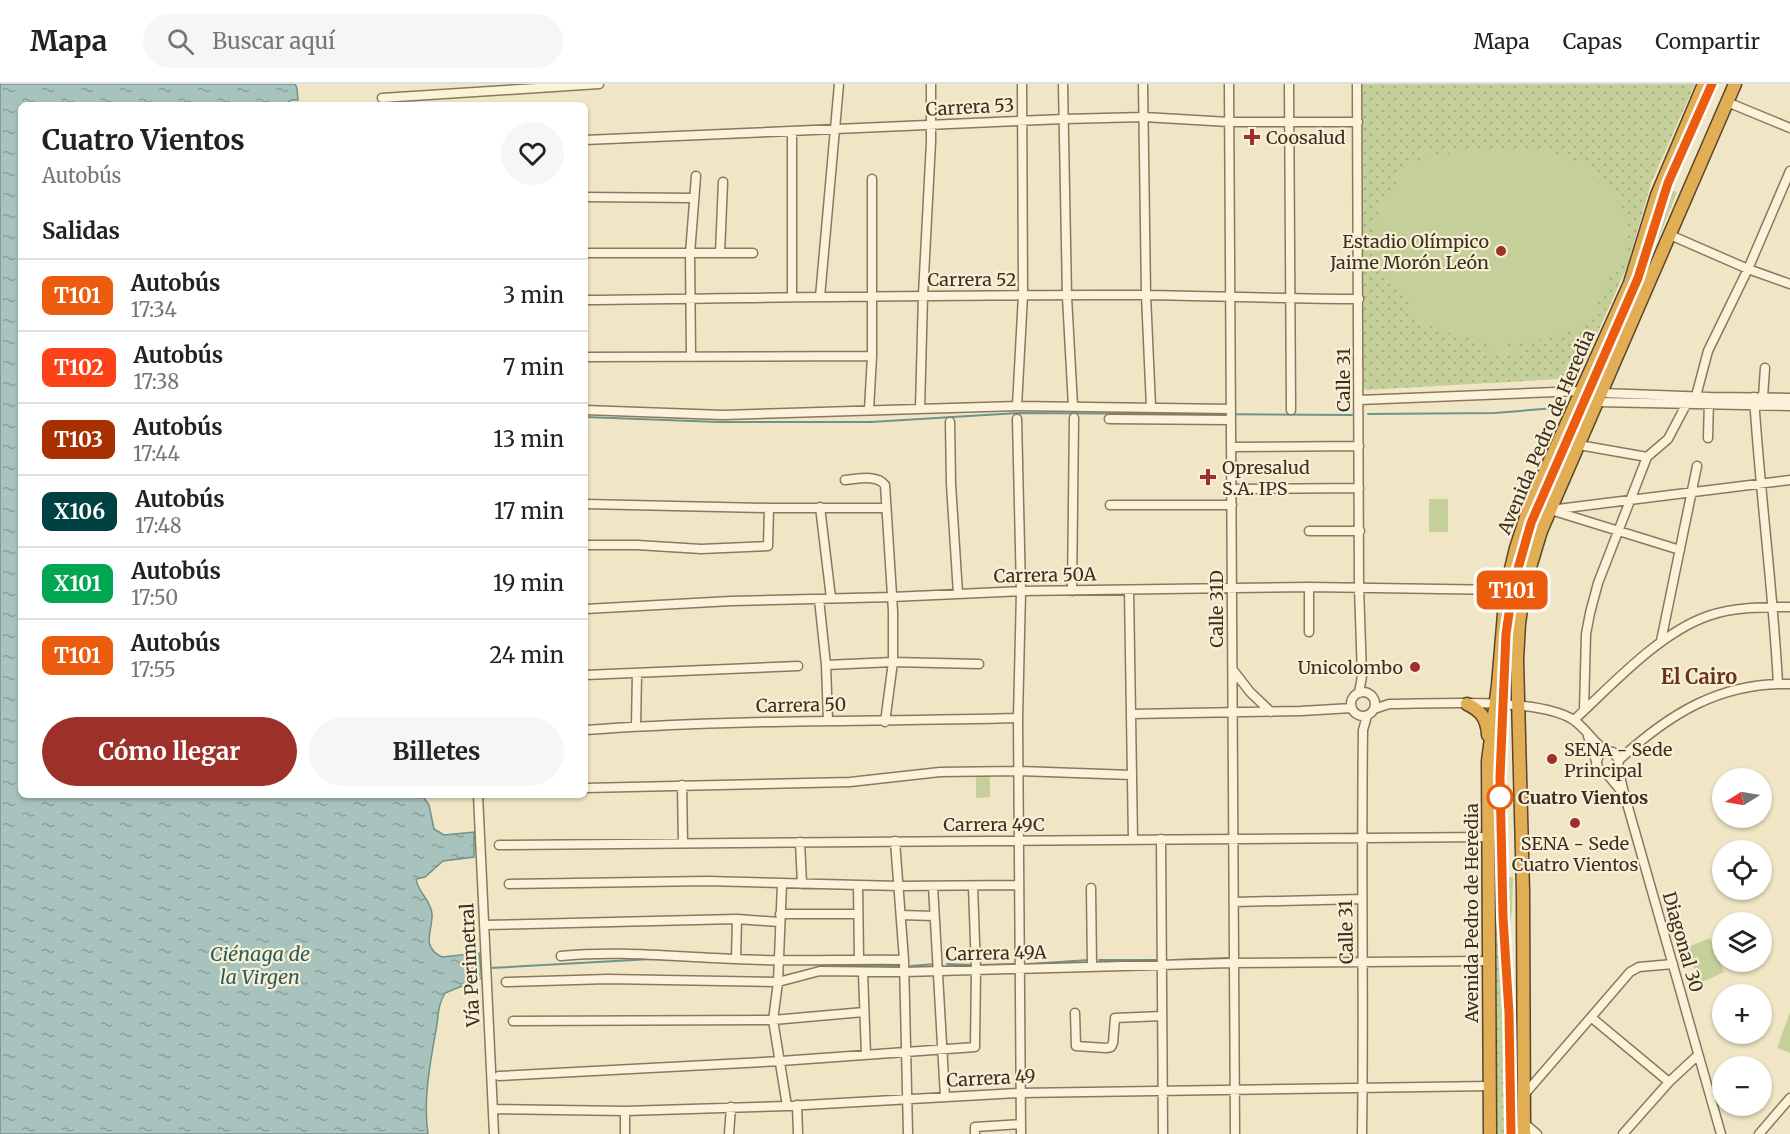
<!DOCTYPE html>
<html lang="es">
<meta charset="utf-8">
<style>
body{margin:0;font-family:Merriweather,serif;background:#f6f6f6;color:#222;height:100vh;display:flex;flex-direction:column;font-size:22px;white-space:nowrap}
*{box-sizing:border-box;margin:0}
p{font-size:20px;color:#767676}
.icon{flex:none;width:33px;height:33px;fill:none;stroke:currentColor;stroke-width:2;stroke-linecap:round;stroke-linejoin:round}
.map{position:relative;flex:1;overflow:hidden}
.drawer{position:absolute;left:18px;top:18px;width:570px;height:696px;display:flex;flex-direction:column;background:#fff;border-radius:9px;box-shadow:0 2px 4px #0004}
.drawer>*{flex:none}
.badge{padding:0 12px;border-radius:9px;font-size:21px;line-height:39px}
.needle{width:39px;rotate:259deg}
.buttons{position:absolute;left:1712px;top:684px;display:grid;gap:12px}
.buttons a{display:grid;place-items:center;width:60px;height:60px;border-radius:50%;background:#fff;box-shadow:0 2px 4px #0004;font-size:30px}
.map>.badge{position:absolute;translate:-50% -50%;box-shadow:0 0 0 3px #fff}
h2{padding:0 24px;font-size:22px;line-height:54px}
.round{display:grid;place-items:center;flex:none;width:63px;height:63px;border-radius:32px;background:#f6f6f6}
.headline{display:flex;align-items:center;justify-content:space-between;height:102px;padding:0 24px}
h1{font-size:28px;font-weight:700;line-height:45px}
.cta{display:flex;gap:12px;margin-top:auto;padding:12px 24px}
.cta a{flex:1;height:69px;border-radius:36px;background:#9d3029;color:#fff;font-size:24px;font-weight:700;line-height:69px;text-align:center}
.cta a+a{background:#f6f6f6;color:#222}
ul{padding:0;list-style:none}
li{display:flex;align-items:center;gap:18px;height:72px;padding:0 24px;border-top:2px solid #e0e0e0}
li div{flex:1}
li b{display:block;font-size:22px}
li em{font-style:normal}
li .badge{min-width:66px;font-weight:700;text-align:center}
header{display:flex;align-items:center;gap:36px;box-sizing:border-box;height:84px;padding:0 30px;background:#fff;border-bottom:2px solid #e0e0e0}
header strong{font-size:28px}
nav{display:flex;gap:33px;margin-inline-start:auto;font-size:21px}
.search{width:420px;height:54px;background:#f6f6f6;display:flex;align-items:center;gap:15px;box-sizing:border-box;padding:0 21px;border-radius:33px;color:#767676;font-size:22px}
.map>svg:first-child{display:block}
.grass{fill:url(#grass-dots)}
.pitch{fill:#c5cf99}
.water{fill:url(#water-ripples);stroke:#6e928c;stroke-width:1.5}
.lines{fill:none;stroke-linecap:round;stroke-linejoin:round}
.stream{stroke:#6e928c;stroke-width:2}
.minor-casing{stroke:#8c785b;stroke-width:11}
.highway-casing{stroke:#5a462f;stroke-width:15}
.minor{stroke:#faf3da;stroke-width:8}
.highway{stroke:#e1ad55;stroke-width:12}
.line-casing{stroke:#fff;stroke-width:14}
.line{stroke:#ec5c0e;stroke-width:9}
.poi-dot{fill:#9d3029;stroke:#f7f0d6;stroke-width:2}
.stop-dot{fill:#fff;stroke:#ec5c0e;stroke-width:3}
.labels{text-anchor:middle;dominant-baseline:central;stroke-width:4.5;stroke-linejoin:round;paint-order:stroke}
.street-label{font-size:18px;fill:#3c2f1f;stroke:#f7f0d6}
.poi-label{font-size:18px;fill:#3c2f1f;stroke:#f7f0d6;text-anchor:start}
.stop-label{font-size:18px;font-weight:bold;fill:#3c2f1f;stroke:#f7f0d6;text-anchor:start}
.neighbourhood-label{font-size:20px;font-weight:bold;fill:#6a321d;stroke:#f7f0d6}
.water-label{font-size:20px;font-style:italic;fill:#2e5c5c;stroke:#f7f0d6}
</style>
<header>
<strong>Mapa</strong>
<div class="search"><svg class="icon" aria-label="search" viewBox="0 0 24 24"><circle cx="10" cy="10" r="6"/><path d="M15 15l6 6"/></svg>Buscar aquí</div>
<nav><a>Mapa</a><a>Capas</a><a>Compartir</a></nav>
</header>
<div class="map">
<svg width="1790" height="1050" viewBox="0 0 1790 1050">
<defs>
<pattern id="grass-dots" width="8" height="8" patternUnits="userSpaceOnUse" patternTransform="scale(1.5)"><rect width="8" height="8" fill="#c5cf99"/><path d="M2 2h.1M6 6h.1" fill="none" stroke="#aab283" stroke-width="1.8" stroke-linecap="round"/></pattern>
<pattern id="water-ripples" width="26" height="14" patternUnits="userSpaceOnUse" patternTransform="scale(1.5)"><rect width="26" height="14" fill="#a8c3bd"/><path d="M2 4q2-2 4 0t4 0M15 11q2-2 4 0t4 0" fill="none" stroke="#8a9f99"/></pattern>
</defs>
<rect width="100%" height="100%" fill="#f0e6c6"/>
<path class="grass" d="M1362 0H1695L1651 99 1627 183 1577 294 1366 306 1362 303Z
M1671 106 1677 108 1634 215Z
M1492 673H1496L1497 803 1507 940 1509 1050H1494L1495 931Z
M1505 793H1513L1512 827 1509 849 1506 827Z"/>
<path class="pitch" d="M1426 67 1428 74 1443 70 1444 73H1448L1449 68 1552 67V74L1557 75V71L1570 73V77L1583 78 1597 86 1593 94 1600 99 1603 96C1616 111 1624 125 1629 145L1627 146 1628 158 1624 181 1617 180 1604 205 1592 216 1601 229C1574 250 1539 257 1506 259V266H1522V272H1483V266H1496V258C1462 254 1434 247 1405 228L1412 215 1394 197 1387 201C1380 187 1377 175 1375 160L1379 159 1378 150H1374L1382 121 1400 98 1396 92 1410 80 1421 77 1419 69Z
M1429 415H1448V448H1429Z
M976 690H990V713L976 714Z
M1710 854 1724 888 1700 899 1686 864Z
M1790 928V969L1777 964Z"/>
<path class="water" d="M0 0H295L297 4 298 16H291L285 21H21V711H422L429 721 434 745 444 751 474 748V773L443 777 425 793 416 795C418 809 431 816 432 830 433 847 420 862 442 873L479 869 482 894 445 909C437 923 439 931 436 946 430 980 423 1015 428 1050H0Z"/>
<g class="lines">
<path class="stream" d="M1368 330 1495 329 1566 323
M585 333 719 338H871L1019 329 1352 331
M1099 876H1159
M1174 876 1228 874
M807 880 900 882
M947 880 972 881
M1029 880 1089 876
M982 881 1018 880
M911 882 935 880
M490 884 651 875 682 876"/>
<defs>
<path id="minor" d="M1063 0 1067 213 1073 322
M1143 0 1146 211 1151 323
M1229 0 1235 1050
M1289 0 1291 326
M1357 0 1359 503 1362 592 1359 609
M382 14 599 0
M1727 18 1790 44
M585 56 1064 35 1144 33 1229 38H1358
M585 113 694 114
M1670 151 1748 185 1790 200
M585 169H753
M720 169 723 98
M792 213V47
M820 213 839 0
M585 216C772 214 959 210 1146 211 1217 212 1288 215 1359 215
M691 271 690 170 696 92
M585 273 872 272
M1602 309 1710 313 1790 314
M1754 313C1760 409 1773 504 1778 600
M1763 313 1765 284
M1359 316 1580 307
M1598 318 1790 322
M1017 322 1023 211 1022 0
M920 325 923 211 931 58V0
M585 326 723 331 1017 322 1231 325
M869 326 872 272V95
M1017 335 1021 507 1018 634 1021 1050
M1109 335 1231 336
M950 338 951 400 958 510
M1708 354 1709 316
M1579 361 1647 373
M1231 363 1359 362
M1647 373 1668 355 1687 319 1696 312 1708 267 1748 185 1790 87
M845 396C857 395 877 390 885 401L893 527V578L885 638
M1231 405 1359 404
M585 420 769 424H885
M1110 421H1232
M820 423 831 514
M1550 426 1790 396
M1554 427 1680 466
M1309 447H1360
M585 461H637L701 465 768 462 769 424
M1129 506 1133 756
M1072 507 1074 334
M819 515 826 581 828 637
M585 525 731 517 892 513 1021 507 1309 503 1506 506
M1309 548V503
M1661 557 1697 382
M826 581 893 578 979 580
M1233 586 1250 608 1271 628
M585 591 798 582
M1351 620a12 12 0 1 1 24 0a12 12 0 1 1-24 0Z
M1374 625 1389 620C1433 620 1536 613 1572 635 1585 643 1593 658 1606 667
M1584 626 1586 550 1590 529 1598 499 1647 373
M1131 630 1301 627 1352 624
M1574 636C1612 601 1659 549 1708 532 1733 523 1763 523 1790 523
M636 642 637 590
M585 646C729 635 874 638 1018 634
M1588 652 1599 686 1607 690 1622 708
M1619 676C1669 630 1720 598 1790 600
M1596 680 1599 671 1606 667 1613 668 1619 676 1618 684 1624 709 1721 1050
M682 701 683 759
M585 704 850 698 940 688 1019 687 1132 691
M478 711 494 1050
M1161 755 1163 1050
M895 757 904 876 908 1050
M800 758 802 800
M499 761 1488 753
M509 800 707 797 899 802 1019 801
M782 800 778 898 773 936 787 1022
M858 801 859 875
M933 802 945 1013
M1091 804 1092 883
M1234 818 1362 815
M780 830H858
M901 831 934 832
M484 841 737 835 779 838
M561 872C619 866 676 873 734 875 791 878 848 875 904 876
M736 875 737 835
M863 888 866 971
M506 898 608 895 778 898 820 887 904 888 1230 879 1489 877
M1075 929 1076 962 1106 964 1111 963 1113 959 1115 934 1162 932
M1592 934 1669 998
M513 937 773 936 864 928
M499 992 781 977 975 963 976 886 973 802
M1524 1011 1630 888 1639 883 1673 880
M797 1021 798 1050
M493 1025 625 1027 787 1022 1020 1009 1490 1002
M625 1027V1050
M1524 1039 1537 1050
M729 1050 731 1023
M975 1050V1043L1021 1040
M1362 1050C1364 915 1361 781 1363 646L1367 632
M1623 1050 1669 998 1698 971
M1759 1050 1790 1014"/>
<path id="highway" d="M1467 620C1481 627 1487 634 1488 651
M1490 1050 1488 677 1498 601 1506 506 1516 464 1530 421 1630 199 1657 111 1704 0
M1524 1050 1523 807 1517 575 1519 540 1524 503 1541 447 1735 0"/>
</defs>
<use href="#minor" class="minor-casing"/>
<use href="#highway" class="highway-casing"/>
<use href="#minor" class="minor"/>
<use href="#highway" class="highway"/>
</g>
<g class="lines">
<defs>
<path id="line" d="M1511 1050 1509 929 1503 833 1500 693 1506 550 1513 502 1531 439 1638 194 1668 99 1712 0"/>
</defs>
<use href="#line" class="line-casing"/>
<use href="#line" class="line"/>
</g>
<g class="poi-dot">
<path d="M1249 44h6v6h6v6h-6v6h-6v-6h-6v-6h6z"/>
<circle cx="1501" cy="167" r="6"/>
<path d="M1205 384h6v6h6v6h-6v6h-6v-6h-6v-6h6z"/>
<circle cx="1415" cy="583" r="6"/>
<circle cx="1552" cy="675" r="6"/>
<circle cx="1575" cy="739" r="6"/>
</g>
<circle class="stop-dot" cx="1500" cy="713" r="12"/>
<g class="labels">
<g class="street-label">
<text transform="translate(970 23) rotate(-3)">Carrera 53</text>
<text x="972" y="195">Carrera 52</text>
<text transform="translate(1343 296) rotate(-90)">Calle 31</text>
<text transform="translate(1546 348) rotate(-67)">Avenida Pedro de Heredia</text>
<text transform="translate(1045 491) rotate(-1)">Carrera 50A</text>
<text transform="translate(1216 525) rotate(-90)">Calle 31D</text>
<text transform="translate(801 621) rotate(-1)">Carrera 50</text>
<text x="994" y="740">Carrera 49C</text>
<text transform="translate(1471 829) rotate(-90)">Avenida Pedro de Heredia</text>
<text transform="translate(1346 848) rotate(-91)">Calle 31</text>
<text transform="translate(1683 858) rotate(74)">Diagonal 30</text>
<text transform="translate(996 869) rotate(-1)">Carrera 49A</text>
<text transform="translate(470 881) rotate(-93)">Vía Perimetral</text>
<text transform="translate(991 994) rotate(-3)">Carrera 49</text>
</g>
<g class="poi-label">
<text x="1266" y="53">Coosalud</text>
<text x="1489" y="157" text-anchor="end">Estadio Olímpico<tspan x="1489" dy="21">Jaime Morón León</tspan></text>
<text x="1222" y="383">Opresalud<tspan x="1222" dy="21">S.A. IPS</tspan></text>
<text x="1403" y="583" text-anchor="end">Unicolombo</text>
<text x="1564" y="665">SENA - Sede<tspan x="1564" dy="21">Principal</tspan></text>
<text x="1575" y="759" text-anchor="middle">SENA - Sede<tspan x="1575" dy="21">Cuatro Vientos</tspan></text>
</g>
<g class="stop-label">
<text x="1518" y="713">Cuatro Vientos</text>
</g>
<g class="neighbourhood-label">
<text x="1699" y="592">El Cairo</text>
</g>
<g class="water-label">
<text x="260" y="869">Ciénaga de<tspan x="260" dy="23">la Virgen</tspan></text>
</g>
</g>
</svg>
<div class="buttons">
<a><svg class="needle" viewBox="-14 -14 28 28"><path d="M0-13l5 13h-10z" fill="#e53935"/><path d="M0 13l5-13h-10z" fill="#767676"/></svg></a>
<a><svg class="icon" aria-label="locate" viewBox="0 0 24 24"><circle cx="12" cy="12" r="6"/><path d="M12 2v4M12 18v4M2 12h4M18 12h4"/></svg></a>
<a><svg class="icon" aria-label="layers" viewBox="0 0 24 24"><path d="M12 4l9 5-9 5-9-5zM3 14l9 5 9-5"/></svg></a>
<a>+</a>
<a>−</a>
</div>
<b class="badge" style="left:1512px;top:506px;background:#ec5c0e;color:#fff">T101</b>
<section class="drawer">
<div class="headline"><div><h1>Cuatro Vientos</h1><p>Autobús</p></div><a class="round"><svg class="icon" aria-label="heart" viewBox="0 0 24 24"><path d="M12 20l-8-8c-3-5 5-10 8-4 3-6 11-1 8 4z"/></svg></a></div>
<h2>Salidas</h2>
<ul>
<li><span class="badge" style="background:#ec5c0e;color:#fff">T101</span><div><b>Autobús</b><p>17:34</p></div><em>3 min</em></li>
<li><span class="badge" style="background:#fb4218;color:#fff">T102</span><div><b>Autobús</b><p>17:38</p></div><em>7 min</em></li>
<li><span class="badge" style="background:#a83000;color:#fff">T103</span><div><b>Autobús</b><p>17:44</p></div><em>13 min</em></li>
<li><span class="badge" style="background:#004242;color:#fff">X106</span><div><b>Autobús</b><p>17:48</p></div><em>17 min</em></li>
<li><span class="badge" style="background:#00a651;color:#fff">X101</span><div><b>Autobús</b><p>17:50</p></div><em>19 min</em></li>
<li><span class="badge" style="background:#ec5c0e;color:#fff">T101</span><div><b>Autobús</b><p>17:55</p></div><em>24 min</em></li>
</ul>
<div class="cta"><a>Cómo llegar</a><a>Billetes</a></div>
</section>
</div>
